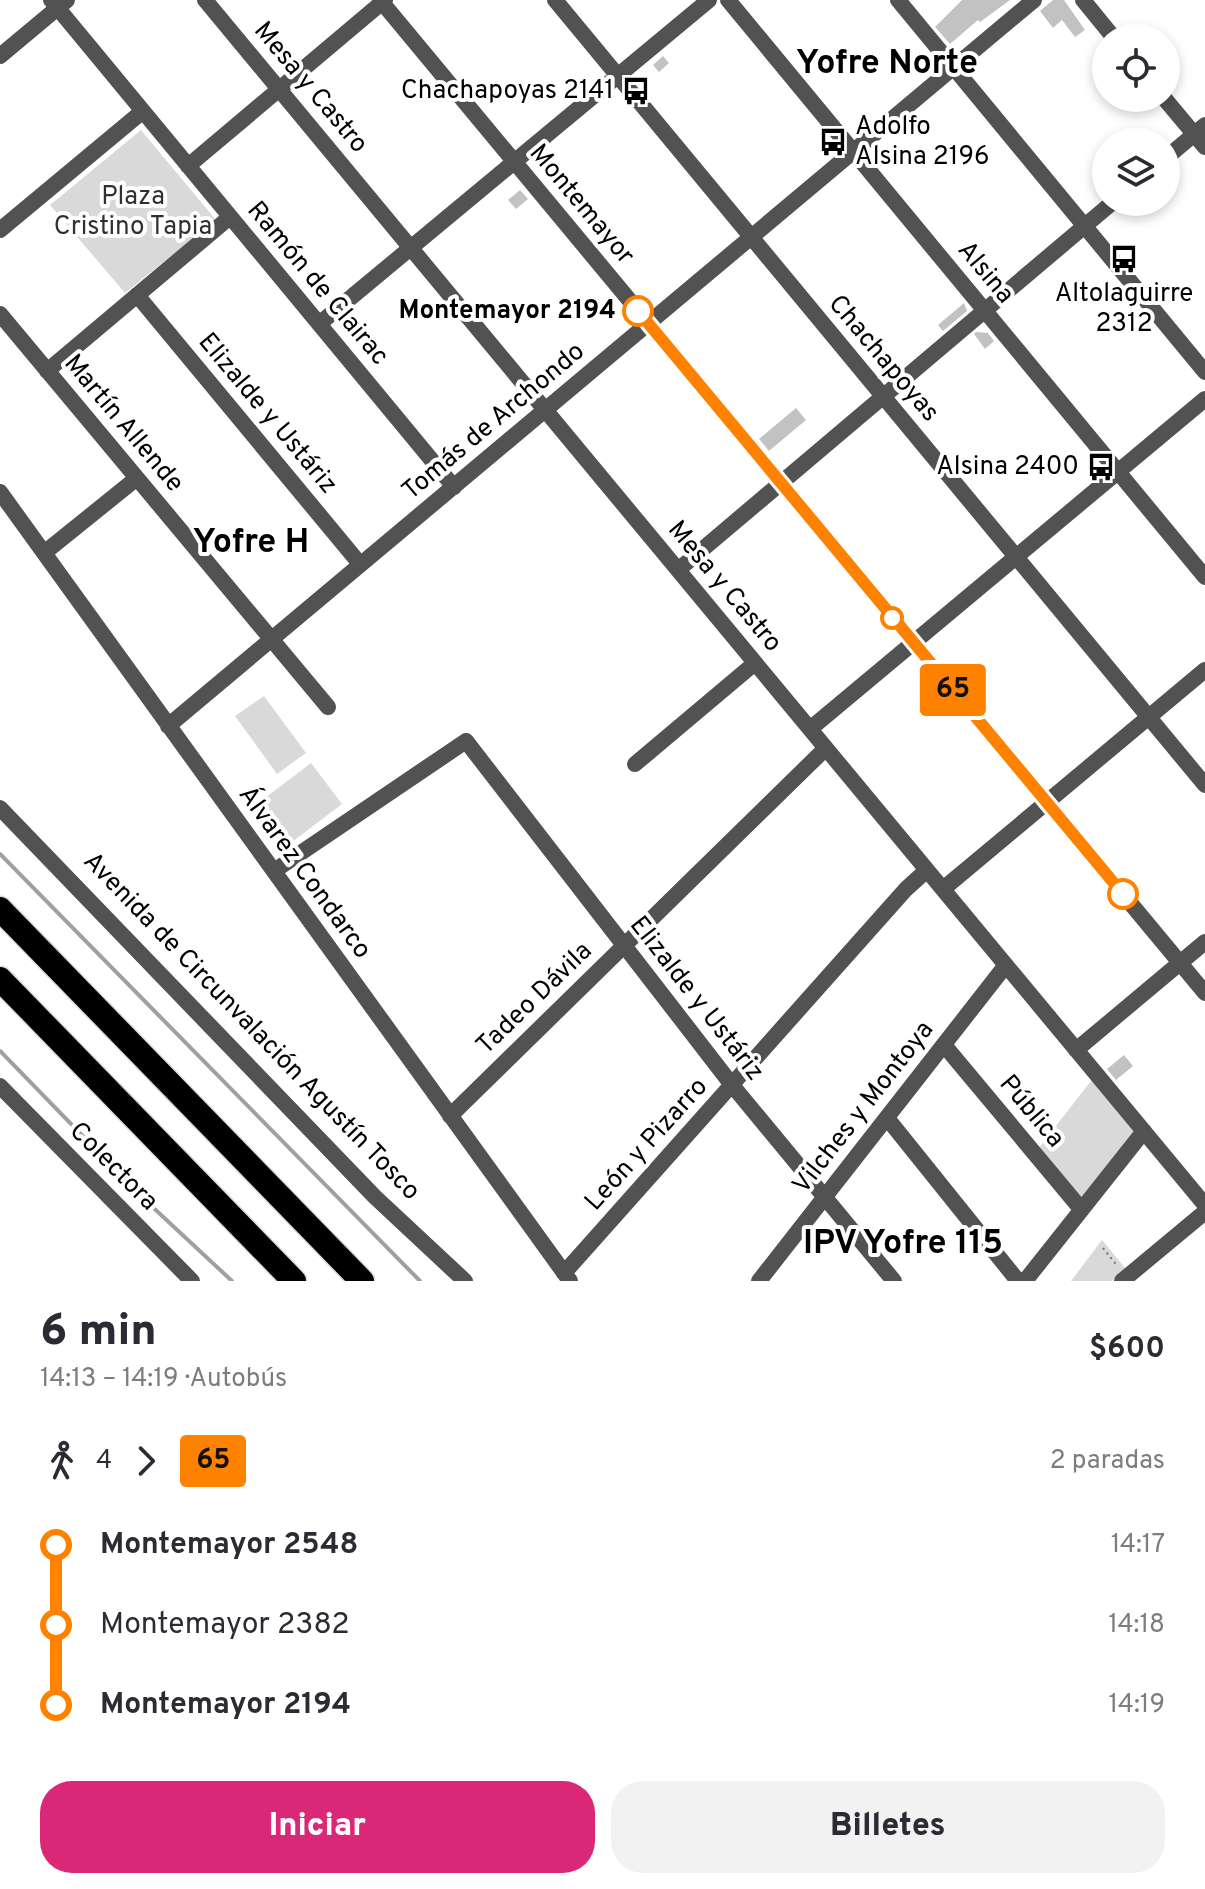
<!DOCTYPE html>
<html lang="es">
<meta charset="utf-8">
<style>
body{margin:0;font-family:Overpass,sans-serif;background:#f2f2f3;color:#2b2b33;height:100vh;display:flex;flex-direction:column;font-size:30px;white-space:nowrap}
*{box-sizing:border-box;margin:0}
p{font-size:26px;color:#7c7c81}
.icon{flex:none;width:44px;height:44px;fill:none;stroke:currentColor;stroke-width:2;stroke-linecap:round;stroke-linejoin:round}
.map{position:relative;height:1281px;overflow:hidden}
.details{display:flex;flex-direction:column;background:#fff;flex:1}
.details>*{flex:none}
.badge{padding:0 16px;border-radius:6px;font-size:28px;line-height:52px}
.controls{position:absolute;left:1092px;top:24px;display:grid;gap:16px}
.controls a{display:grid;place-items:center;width:88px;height:88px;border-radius:50%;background:#fff;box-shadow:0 4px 12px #0003;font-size:40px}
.map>.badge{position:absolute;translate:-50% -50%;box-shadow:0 0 0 4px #fff}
.legs{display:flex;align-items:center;gap:12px;height:88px;padding:0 40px;font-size:26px}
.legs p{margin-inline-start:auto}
.summary{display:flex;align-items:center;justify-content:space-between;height:136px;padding:0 40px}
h1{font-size:44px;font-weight:800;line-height:60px}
.primary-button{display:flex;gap:16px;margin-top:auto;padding:16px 40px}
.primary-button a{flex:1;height:92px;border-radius:32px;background:#db2777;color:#fff;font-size:32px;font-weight:800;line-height:92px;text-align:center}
.primary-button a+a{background:#f2f2f3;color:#2b2b33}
ul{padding:0 40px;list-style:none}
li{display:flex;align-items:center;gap:28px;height:80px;font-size:30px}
li i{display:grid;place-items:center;width:12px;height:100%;margin:0 10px;background:currentColor}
li i::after{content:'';width:20px;height:20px;margin:-10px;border:6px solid;border-radius:50%;background:#fff}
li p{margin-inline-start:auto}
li:first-child i{background:linear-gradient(#0000 50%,currentColor 0)}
li:last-child i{background:linear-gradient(currentColor 50%,#0000 0)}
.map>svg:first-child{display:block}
.green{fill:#d9d9d9}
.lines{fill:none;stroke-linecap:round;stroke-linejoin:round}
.stream{stroke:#a0a0a0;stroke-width:4}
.building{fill:#c2c2c2}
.highway-casing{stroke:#dbdbdb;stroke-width:27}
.path{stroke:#747474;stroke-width:2;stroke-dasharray:2 4;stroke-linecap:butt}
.minor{stroke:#525252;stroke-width:16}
.highway{stroke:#000;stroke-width:24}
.line-1-casing{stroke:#fff;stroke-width:18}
.line-1{stroke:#ff8100;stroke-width:12}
.stop-1-dot{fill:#fff;stroke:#ff8100;stroke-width:4}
.labels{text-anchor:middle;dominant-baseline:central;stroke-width:8;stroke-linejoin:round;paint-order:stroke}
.street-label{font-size:26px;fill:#000;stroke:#fff}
.poi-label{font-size:26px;fill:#000;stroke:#fff;text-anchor:end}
.park-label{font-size:26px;fill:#303030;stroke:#fff}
.stop-label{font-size:26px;font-weight:bold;fill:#000;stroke:#fff;text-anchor:end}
.district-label{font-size:34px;font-weight:bold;fill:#000;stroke:#fff}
</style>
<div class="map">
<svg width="1205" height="1281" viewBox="0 0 1205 1281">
<rect width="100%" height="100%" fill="#fff"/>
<path class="green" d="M141 130 216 220 125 293 50 205Z
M264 696 306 753 277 774 235 716Z
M311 763 342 804 280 851 249 810Z
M1094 1077 1138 1130 1080 1202 1038 1149Z
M1102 1240 1126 1269 1112 1281H1071Z"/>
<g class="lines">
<path class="stream" d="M0 854 420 1281
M0 1051 145 1200 232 1281"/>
</g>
<path class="building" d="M962 0H1010L980 22 978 20 950 44 935 27Z
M1053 0H1064L1085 30 1075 37 1062 20 1053 28 1040 11Z
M663 56 669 63 659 72 653 65Z
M520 190 528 199 516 209 508 200Z
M964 303 967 311 943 331 938 325Z
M976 332 988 333 994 341 985 349 974 334Z
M796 408 806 420 769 451 759 439Z
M1124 1055 1133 1066 1116 1080 1107 1069Z"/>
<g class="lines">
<defs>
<path id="highway" d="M0 909 362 1281
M0 979 294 1281"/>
</defs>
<use href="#highway" class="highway-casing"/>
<path class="path" d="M1103 1248 1118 1267"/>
<path class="minor" d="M51 0 454 487
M205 0 1205 1205
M380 0 1205 993
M555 0 1205 785
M728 0 1205 577
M898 0 1205 372
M1083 0 1114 38
M0 56 67 0
M1164 98 1205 147
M1166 158 1205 125
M188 166 385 0
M0 230 143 111
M137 295 360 564
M0 314 328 707
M319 324 709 0
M47 371 230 217
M0 492 570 1281
M44 553 137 478
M678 570 1113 202
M168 726 1034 0
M810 729 1205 399
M635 764 755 663
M0 808 375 1197 465 1281
M274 871 466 741 732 1085 894 1281
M943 889 1205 670
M944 1045 1081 1209
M1076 1050 1205 942
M0 1086 192 1281
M450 1116 826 748
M887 1118 1018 1281
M564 1273 906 889 927 870
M759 1281 1006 965
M1025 1281 1144 1131
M1122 1281 1205 1212"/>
<use href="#highway" class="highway"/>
</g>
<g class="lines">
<defs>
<path id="line-1" d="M638 311 1123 894"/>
</defs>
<use href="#line-1" class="line-1-casing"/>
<use href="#line-1" class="line-1"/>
</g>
<defs>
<symbol id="bus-bare" viewBox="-9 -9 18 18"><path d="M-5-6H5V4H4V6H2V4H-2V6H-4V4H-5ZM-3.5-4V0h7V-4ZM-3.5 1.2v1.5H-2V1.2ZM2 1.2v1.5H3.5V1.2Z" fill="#000" stroke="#fff" stroke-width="2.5" paint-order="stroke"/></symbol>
</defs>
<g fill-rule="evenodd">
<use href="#bus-bare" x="616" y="71" width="40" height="40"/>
<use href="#bus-bare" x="813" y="122" width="40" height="40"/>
<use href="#bus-bare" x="1104" y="239" width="40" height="40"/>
<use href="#bus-bare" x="1081" y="447" width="40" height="40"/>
</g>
<g class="stop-1-dot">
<circle cx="638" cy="311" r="14"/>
<circle cx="892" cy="618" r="10"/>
<circle cx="1123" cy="894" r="14"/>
</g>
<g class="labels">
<g class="street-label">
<text transform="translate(310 88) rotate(50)">Mesa y Castro</text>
<text transform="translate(581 205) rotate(50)">Montemayor</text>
<text transform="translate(985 273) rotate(50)">Alsina</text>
<text transform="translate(317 284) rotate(50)">Ramón de Clairac</text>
<text transform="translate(883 359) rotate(50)">Chachapoyas</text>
<text transform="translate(267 414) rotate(50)">Elizalde y Ustáriz</text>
<text transform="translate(494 422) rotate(-40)">Tomás de Archondo</text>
<text transform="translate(123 424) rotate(50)">Martín Allende</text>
<text transform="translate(724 587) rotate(50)">Mesa y Castro</text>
<text transform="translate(304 873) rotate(54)">Álvarez Condarco</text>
<text transform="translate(535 999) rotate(-44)">Tadeo Dávila</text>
<text transform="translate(696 999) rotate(52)">Elizalde y Ustáriz</text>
<text transform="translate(251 1027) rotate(46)">Avenida de Circunvalación Agustín Tosco</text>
<text transform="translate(864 1108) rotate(-52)">Vilches y Montoya</text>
<text transform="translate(1031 1112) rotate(50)">Pública</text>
<text transform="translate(647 1145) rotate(-48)">León y Pizarro</text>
<text transform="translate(113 1167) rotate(45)">Colectora</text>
</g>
<g class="poi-label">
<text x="614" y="91">Chachapoyas 2141</text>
<text x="855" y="127" text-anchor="start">Adolfo<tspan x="855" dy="30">Alsina 2196</tspan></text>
<text x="1124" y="294" text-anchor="middle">Altolaguirre<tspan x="1124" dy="30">2312</tspan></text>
<text x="1079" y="467">Alsina 2400</text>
</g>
<g class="park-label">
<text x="133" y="197">Plaza<tspan x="133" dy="30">Cristino Tapia</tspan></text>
</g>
<g class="stop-label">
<text x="616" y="311">Montemayor 2194</text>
</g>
<g class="district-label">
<text x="887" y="64">Yofre Norte</text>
<text x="251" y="543">Yofre H</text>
<text x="903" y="1244">IPV Yofre 115</text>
</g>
</g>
</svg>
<div class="controls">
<a><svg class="icon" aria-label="locate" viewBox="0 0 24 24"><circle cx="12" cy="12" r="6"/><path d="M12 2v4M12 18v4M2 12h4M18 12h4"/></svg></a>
<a><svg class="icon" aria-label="layers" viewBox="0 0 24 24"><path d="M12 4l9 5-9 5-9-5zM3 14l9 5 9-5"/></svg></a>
</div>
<b class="badge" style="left:953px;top:690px;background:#ff8100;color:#111">65</b>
</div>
<section class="details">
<div class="summary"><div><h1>6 min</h1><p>14:13 – 14:19 · Autobús</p></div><b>$600</b></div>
<div class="legs"><svg class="icon" aria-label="walk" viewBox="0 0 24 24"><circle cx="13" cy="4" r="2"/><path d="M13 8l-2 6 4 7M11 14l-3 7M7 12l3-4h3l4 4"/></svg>4<svg class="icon" aria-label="forward" viewBox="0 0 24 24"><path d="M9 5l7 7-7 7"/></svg><b class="badge" style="background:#ff8100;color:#111">65</b><p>2 paradas</p></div>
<ul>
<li><i style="color:#ff8100"></i><b>Montemayor 2548</b><p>14:17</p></li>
<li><i style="color:#ff8100"></i><span>Montemayor 2382</span><p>14:18</p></li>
<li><i style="color:#ff8100"></i><b>Montemayor 2194</b><p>14:19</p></li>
</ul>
<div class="primary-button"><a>Iniciar</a><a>Billetes</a></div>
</section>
